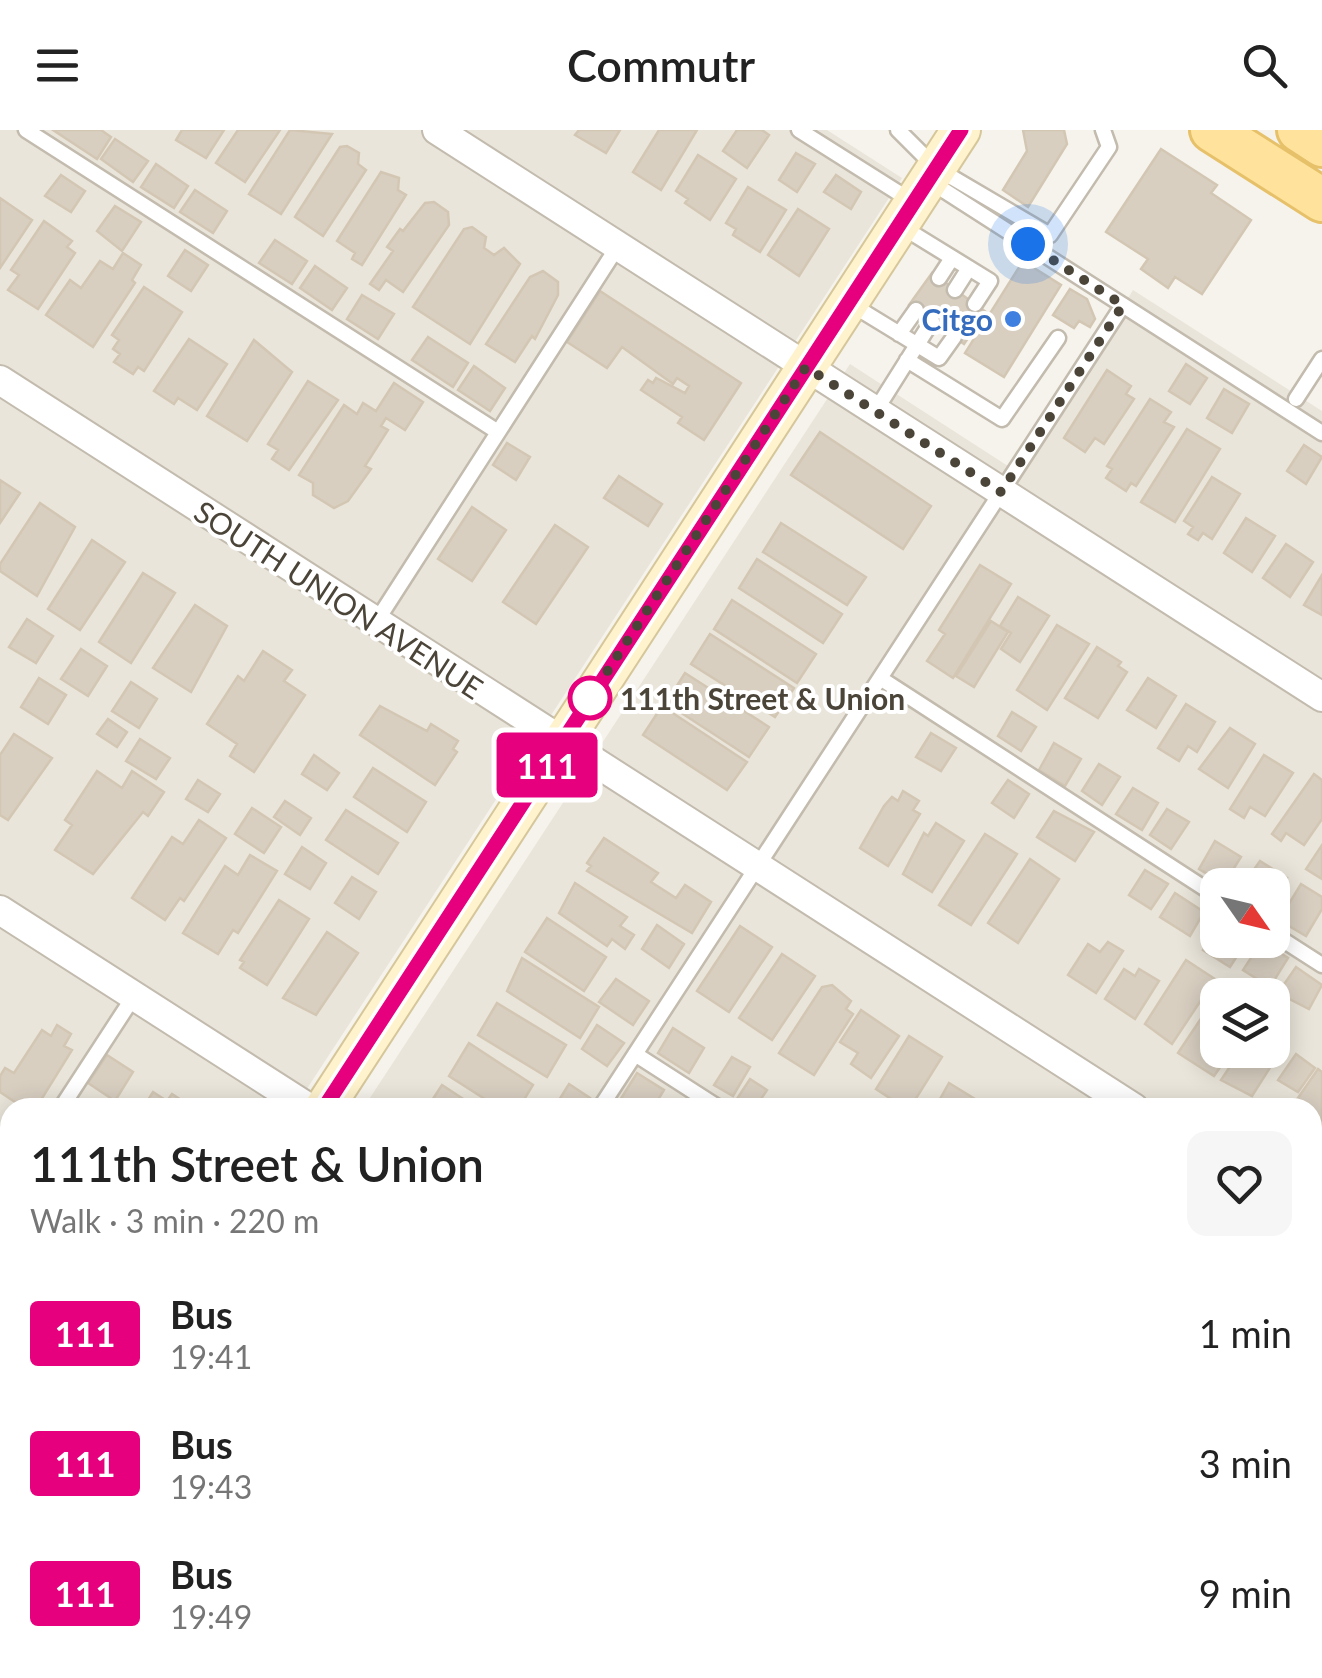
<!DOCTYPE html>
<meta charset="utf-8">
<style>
body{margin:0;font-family:Lato,sans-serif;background:#f6f6f6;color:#222;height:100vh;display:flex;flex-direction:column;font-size:38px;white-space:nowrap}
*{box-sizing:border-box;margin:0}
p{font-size:32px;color:#767676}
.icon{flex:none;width:55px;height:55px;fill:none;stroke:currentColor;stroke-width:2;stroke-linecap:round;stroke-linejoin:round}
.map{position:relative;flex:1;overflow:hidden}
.details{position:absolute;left:0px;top:968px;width:1322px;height:582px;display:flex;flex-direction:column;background:#fff;border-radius:30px 30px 0 0;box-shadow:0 5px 25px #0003}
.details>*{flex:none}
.badge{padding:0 20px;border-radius:8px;font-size:35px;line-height:65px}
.needle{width:65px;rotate:124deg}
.controls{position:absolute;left:1200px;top:738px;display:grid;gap:20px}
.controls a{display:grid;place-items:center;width:90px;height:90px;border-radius:20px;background:#fff;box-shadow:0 5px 25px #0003;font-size:50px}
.you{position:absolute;width:50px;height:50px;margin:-25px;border:8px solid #fff;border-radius:50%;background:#1a73e8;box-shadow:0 0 0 15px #1a73e833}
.map>.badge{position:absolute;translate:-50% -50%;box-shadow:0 0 0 5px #fff}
.round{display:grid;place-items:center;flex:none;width:105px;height:105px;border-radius:20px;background:#f6f6f6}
.overview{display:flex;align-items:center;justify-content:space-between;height:170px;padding:0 30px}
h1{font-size:48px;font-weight:600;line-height:75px}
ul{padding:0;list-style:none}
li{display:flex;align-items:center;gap:30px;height:130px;padding:0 30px}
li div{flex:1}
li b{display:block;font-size:38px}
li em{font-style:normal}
li .badge{min-width:110px;font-weight:700;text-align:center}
header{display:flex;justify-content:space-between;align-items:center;height:130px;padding:0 30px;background:#fff;font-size:45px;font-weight:600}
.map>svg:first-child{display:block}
.residential{fill:#eae5da;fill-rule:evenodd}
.building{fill:#d8cfc1;stroke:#d3c7b4;stroke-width:2.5}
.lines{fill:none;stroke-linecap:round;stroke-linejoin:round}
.service-casing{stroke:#c2bbae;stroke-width:19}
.minor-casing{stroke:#c2bbae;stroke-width:32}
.secondary-casing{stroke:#d6c79b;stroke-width:42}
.primary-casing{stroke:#e6c16a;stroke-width:48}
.service{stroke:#fff;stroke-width:14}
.minor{stroke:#fff;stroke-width:28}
.secondary{stroke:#fff3cd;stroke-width:38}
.primary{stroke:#ffe39c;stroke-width:42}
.line-casing{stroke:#fff;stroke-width:22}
.line{stroke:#e6007e;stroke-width:15}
.walk{stroke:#4b4439;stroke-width:10;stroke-dasharray:0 18}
.shop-dot{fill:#3f7fe0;stroke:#fff;stroke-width:4}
.stop-dot{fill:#fff;stroke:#e6007e;stroke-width:5}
.labels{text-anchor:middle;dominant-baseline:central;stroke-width:8;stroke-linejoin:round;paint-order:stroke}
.shop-label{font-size:30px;font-weight:bold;fill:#366cbe;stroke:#fff;text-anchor:end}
.street-label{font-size:30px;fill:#4b4439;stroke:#fff}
.stop-label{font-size:30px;font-weight:bold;fill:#4b4439;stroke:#fff;text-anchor:start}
</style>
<header><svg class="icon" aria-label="menu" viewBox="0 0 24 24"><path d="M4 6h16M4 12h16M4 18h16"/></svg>Commutr<svg class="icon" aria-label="search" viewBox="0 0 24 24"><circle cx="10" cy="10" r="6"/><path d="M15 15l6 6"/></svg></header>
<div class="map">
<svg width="1322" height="1548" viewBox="0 0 1322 1548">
<rect width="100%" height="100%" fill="#f6f3ec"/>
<path class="residential" d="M0 0H827L902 48 295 977 10 978V1413L0 1429Z
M1133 160 1322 281V1548H0V1533L10 1518V1540H1312V978L364 977 850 234 1022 345ZM1218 755H1272V810H1218ZM1218 865H1272V920H1218Z"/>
<path class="building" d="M53 0H101L111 7 97 29Z
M182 0H224L206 28 176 10Z
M238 0H280L245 52 216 33Z
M290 0 332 4 281 84 249 64Z
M579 0H620L606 23 575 5Z
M659 0H697L661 60 633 42Z
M737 0H762L769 5 747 38 723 21Z
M1023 0H1064L1067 14 1028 77 1003 60 1027 21Z
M115 9 148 31 133 52 101 29Z
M347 16 359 23 358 34 366 40 323 106 295 87 340 17Z
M1161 19 1217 55 1211 63 1251 90 1202 164 1175 147 1168 158 1141 139 1148 129 1106 102Z
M796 23 815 34 797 62 779 50Z
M698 25 736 49 710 90 685 73 688 69 676 61Z
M156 34 188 56 174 78 141 57Z
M381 42 399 48 398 60 406 65 362 135 352 129 355 123 337 111Z
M61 45 85 61 71 82 45 66Z
M836 45 861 62 851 79 824 62Z
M748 57 786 80 760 122 733 105 736 99 726 93Z
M195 60 227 81 213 103 180 82Z
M0 68 32 90 0 138Z
M434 72 448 82 449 95 403 162 386 150 379 160 370 154 393 121 387 117 400 99 403 101 425 73Z
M115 76 141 92 122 121 97 101Z
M798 79 829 99 799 146 768 125Z
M44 91 72 111 67 117 75 123 38 179 8 160 19 145 11 140Z
M472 97 486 107 484 118 494 125 504 118 520 134 470 214 413 177 464 99Z
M275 110 307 131 292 154 259 133Z
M185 120 208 135 191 161 168 146Z
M123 123 141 135 132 150 135 153 93 217 46 185 70 150 81 158 100 131 113 139Z
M1023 131 1061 155 1004 247 965 223Z
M315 136 347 158 332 180 300 158Z
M543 141 558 152V165L535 209 532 206 515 232 486 214 530 147Z
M932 143 986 182 964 214 909 175Z
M144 157 182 182 144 241 138 237 133 244 114 232 120 224 113 219 119 210 112 205Z
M1070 159 1087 169 1095 189 1090 197 1079 191 1074 198 1053 185Z
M600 161 741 253 704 310 678 293 682 287 641 260 648 250 653 253 656 248 685 263 689 256 677 248 673 254 622 217 607 238 567 212Z
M362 165 394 184 378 209 347 189Z
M428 207 468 233 453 257 412 230Z
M189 209 227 234 197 280 178 268 174 274 154 261Z
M254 210 292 242 247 311 207 286Z
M1186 234 1207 248 1190 274 1169 261Z
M474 236 505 258 490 281 458 260Z
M1107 240 1131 256 1126 264 1134 269 1104 314 1095 308 1085 322 1064 308Z
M308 251 338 270 289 340 272 329 278 320 268 314Z
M394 253 423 272 405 300 386 288 381 296 388 300 365 336 371 339 348 371 334 378 313 365V353L299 345 344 275 357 284 363 273 376 281Z
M1224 259 1249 274 1232 303 1207 288Z
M1150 269 1171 282 1164 292 1174 297 1136 356 1131 353 1126 361 1106 348 1112 339 1107 336Z
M1187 299 1220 319 1175 392 1141 372Z
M820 302 931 376 903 419 791 345Z
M507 313 530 327 516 350 493 335Z
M1304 315 1322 327 1306 354 1287 341Z
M619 346 662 374 648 396 604 368Z
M1212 347 1240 364 1212 409 1203 403 1198 410 1188 404 1193 397 1184 391Z
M0 350 20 363 0 393Z
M40 373 75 397 37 466 0 441V434Z
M472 377 506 400 472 451 438 429Z
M1246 388 1275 406 1252 442 1224 423Z
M781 393 866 447 847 475 763 422Z
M555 395 588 417 536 494 503 472Z
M92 410 125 432 80 500 48 479Z
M1286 414 1313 432 1290 467 1263 448Z
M757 429 842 484 823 513 739 458Z
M980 435 1011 454 953 548 927 531 945 504 939 500Z
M143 443 175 463 131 533 99 512Z
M1322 445V485L1304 475Z
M1018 467 1049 486 1020 532 1001 519 1011 503 1000 496Z
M732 470 816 524 797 553 714 499Z
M195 475 227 496 191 562 153 538Z
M27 489 53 506 36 533 9 517Z
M991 491 1008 502 974 557 956 546Z
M1057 495 1089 514 1047 580 1017 560Z
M710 504 794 558 775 587 691 534Z
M1097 517 1121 532 1118 536 1127 542 1098 588 1065 568Z
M81 519 107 536 88 566 61 549Z
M263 521 292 540 284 551 305 565 254 642 230 626 237 614 207 594 238 546 244 551Z
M685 543 769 597 749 627 666 573Z
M39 548 66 565 48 594 21 577Z
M1148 548 1176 566 1156 598 1127 580Z
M131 552 157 569 139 598 112 581Z
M1186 574 1215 592 1197 622 1188 616 1179 631 1158 618Z
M380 576 427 601 431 594 458 611 453 619 457 622 435 655 360 605Z
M662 576 747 632 727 660 643 605Z
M1012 582 1036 597 1021 621 998 606Z
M108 589 127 602 117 617 97 604Z
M1230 598 1255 614 1228 658 1199 639Z
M931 603 956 618 941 641 916 627Z
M14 604 52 628 8 690 0 685V625Z
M140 609 170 628 156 649 126 631Z
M1054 613 1081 629 1065 656 1039 640Z
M314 625 339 643 327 660 302 644Z
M1264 625 1293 643 1265 686 1250 677 1244 688 1230 679Z
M1099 634 1120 647 1102 675 1082 661Z
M373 638 426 672 407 702 354 667Z
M97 641 122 658 132 641 164 662 148 686 143 682 93 744 55 720 72 695 65 690Z
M1314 644 1322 650V689L1304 715 1286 703 1281 711 1272 704Z
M198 650 220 664 208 682 186 669Z
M1008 650 1029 664 1014 688 992 673Z
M1133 658 1158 673 1142 700 1116 684Z
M903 661 919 671 913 680 920 684 888 736 860 718 884 676 892 667 898 671Z
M285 671 311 688 300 705 274 687Z
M252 678 281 697 264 723 235 704Z
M1167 679 1189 692 1171 719 1150 705Z
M346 680 398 713 378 744 326 710Z
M1054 681 1094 702 1075 731 1037 707Z
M199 690 226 708 184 771 180 768 165 790 132 768 172 707 183 714Z
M936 693 964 711 932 762 903 744 924 703 928 706Z
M985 704 1017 724 971 795 939 775Z
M604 708 658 743 651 752 676 768 685 755 711 772 692 803 587 741 591 736 587 733Z
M1215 711 1241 727 1224 754 1199 739Z
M1322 715V749L1306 739Z
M302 717 326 733 310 759 285 744Z
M250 725 277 741 238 803 233 800 218 824 183 803 225 736 238 745Z
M1030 729 1059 749 1018 813 988 793Z
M1260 731 1287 748 1272 771V755H1243Z
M1145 740 1168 754 1151 779 1129 765Z
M352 747 376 762 359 789 335 773Z
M575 753 627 787 620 796 634 805 625 819 612 809 607 816 559 783Z
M1301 754 1322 767V779L1306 806 1279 790Z
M1175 763 1204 782 1190 806 1160 787Z
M279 770 309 789 267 855 240 838 244 832 240 830Z
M547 788 606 827 584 861 525 822Z
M657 795 684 814 669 838 642 819Z
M740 796 772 817 729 882 697 861Z
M1218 797V810L1246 812 1230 837 1203 820Z
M327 802 358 823 316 885 283 868Z
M1262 811 1288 828 1270 857 1243 840Z
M1108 812 1123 821 1096 863 1068 845 1088 814 1100 822Z
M782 824 815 846 772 910 739 888Z
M522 828 599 877 580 908 507 861Z
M1186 830 1215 849 1172 914 1145 894Z
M1296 837 1322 855 1309 879 1278 863Z
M1124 839 1135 846 1139 839 1159 851 1135 889 1105 869Z
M616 849 649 871 633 895 599 872Z
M1224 854 1241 865H1218V920H1232L1214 946 1178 923Z
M832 855 851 871 846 879 853 884 814 945 779 923 822 857Z
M497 873 566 915 547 947 478 905Z
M861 880 899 906 871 948 851 934 858 923 840 912Z
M57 895 71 904 64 916 72 920 36 978H24L0 962V946L5 938 14 943 42 900 51 906Z
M597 895 624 913 607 936 582 919Z
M673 898 704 918 689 943 658 923Z
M909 906 942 927 910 978H905L876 959Z
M469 913 533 955 519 978H499L449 946Z
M1241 920H1270L1278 925 1252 966 1221 950Z
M1296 924 1315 938 1298 962 1278 950Z
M107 925 133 942 115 971 88 953Z
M732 927 750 937 733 966 714 955Z
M1318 939 1322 942V993L1313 1006 1312 978H1291Z
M637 943 664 960 653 978H615Z
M750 949 767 960 755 978H737L733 975Z
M949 953 988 977V978H935Z
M569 954 590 968 585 978H572L559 970Z
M442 955 477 978H427Z
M153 962 167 971 172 964 193 978H143Z
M10 1172V1258L0 1252V1189Z
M1314 1231H1322V1406H1312Z
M1312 1406H1322V1483L1312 1482Z
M44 1540H107L113 1544 110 1548H56Z
M495 1540H535L530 1548H503Z
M563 1540H610L611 1541 606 1548H558Z
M807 1540H860L855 1548H820Z"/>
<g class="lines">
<defs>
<path id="service" d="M26 0 498 302
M799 0 913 72
M898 0 936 38 1050 105 1109 17 1103 0
M931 52 1322 303
M899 95 990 151 975 174
M939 148 952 128
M955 160 969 138
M849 173 939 228 954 207
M899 204 916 180
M907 230 1002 289 1058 208
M1296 269 1322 229
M876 280 932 191
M376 492 618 116
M880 548 1218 767
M1272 803 1322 835
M635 924 719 978
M61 978 134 866
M600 978 1123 175
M0 1042 10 1049
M0 1072 10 1056
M772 1540 785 1548
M229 1548 234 1540"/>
<path id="minor" d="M437 0 1322 567
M0 250 1134 978
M0 780 309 978
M1312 1101 1322 1086
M0 1310 10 1316
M359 1540 371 1548
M1186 1540 1198 1548
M1021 1548 1027 1540"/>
<path id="secondary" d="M324 978 961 0
M0 1474 10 1459"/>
<path id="primary" d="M1212 0 1322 70
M1299 0 1322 15"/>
</defs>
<use href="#service" class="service-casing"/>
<use href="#minor" class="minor-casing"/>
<use href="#secondary" class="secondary-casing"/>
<use href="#primary" class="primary-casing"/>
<use href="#service" class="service"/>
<use href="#minor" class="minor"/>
<use href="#secondary" class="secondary"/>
<use href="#primary" class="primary"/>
</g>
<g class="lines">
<defs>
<path id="line" d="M324 978 961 0"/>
</defs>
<use href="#line" class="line-casing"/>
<use href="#line" class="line"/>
<path class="walk" d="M590 568 584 577 806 237 1001 362 1123 175 1028 114"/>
</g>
<circle class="shop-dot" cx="1013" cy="189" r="10"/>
<circle class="stop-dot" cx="590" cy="568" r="20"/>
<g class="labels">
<g class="shop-label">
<text x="993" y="189">Citgo</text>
</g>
<g class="street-label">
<text transform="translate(339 469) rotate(33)">SOUTH UNION AVENUE</text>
</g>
<g class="stop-label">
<text x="620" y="568">111th Street &amp; Union</text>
</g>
</g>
</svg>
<div class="controls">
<a><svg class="needle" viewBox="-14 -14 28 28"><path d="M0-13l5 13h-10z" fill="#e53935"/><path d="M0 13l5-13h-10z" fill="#767676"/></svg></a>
<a><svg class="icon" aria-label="layers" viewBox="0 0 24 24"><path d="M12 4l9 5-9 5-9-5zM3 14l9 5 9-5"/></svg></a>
</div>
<div class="you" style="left:1028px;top:114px"></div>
<b class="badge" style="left:547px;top:635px;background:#e6007e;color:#fff">111</b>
<section class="details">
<div class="overview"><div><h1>111th Street &amp; Union</h1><p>Walk · 3 min · 220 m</p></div><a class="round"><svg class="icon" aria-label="heart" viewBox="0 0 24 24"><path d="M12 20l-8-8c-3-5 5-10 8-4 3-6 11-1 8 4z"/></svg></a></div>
<ul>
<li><span class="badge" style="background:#e6007e;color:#fff">111</span><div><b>Bus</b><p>19:41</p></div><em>1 min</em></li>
<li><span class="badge" style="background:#e6007e;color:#fff">111</span><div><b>Bus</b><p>19:43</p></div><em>3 min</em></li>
<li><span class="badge" style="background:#e6007e;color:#fff">111</span><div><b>Bus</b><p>19:49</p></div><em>9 min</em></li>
</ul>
</section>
</div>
